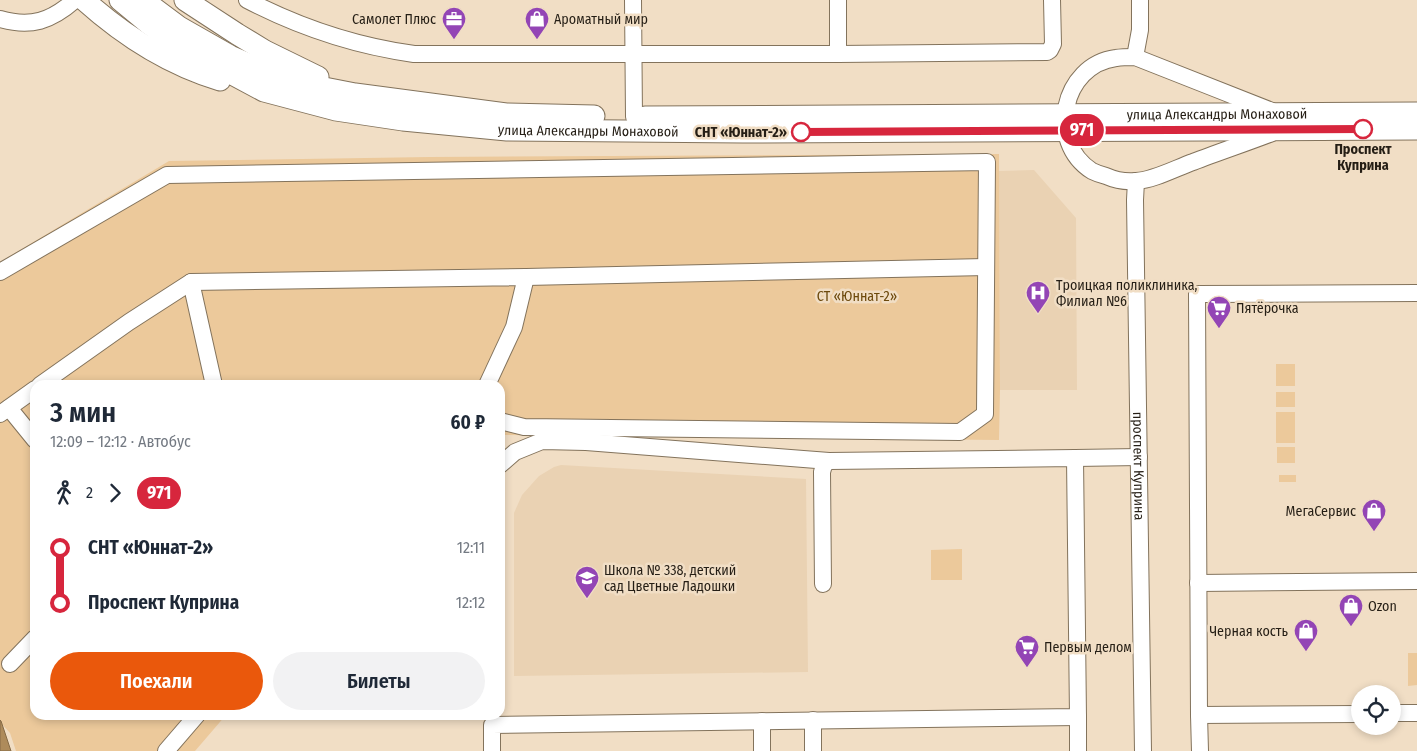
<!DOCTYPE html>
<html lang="ru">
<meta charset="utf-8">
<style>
body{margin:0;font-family:"Fira Sans Condensed",sans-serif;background:#f2f2f3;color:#1f2937;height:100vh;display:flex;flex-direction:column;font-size:19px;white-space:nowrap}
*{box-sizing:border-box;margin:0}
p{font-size:16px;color:#747a83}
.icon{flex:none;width:28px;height:28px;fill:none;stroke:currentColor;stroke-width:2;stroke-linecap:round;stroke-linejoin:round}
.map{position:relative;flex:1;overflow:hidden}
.side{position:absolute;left:30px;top:380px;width:475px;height:340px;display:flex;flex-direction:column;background:#fff;border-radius:15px;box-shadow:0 2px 8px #0003}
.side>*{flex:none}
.badge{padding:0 10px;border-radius:16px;font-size:18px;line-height:32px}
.fabs{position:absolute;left:1351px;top:685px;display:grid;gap:10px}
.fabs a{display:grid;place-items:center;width:50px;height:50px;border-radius:50%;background:#fff;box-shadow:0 2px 8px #0003;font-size:25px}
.map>.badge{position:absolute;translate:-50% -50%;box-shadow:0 0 0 2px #fff}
.legs{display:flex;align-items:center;gap:8px;height:55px;padding:0 20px;font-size:16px}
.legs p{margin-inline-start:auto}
.summary{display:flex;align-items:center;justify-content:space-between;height:85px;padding:0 20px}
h1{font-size:28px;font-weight:600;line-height:38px}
.cta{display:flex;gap:10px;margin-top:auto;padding:10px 20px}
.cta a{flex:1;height:58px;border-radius:30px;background:#ea580c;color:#fff;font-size:20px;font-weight:600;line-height:58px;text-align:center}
.cta a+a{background:#f2f2f3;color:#1f2937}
ul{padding:0 20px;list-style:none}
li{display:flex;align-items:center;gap:18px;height:55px;font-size:19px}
li i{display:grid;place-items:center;width:8px;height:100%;margin:0 6px;background:currentColor}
li i::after{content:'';width:12px;height:12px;margin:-6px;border:4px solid;border-radius:50%;background:#fff}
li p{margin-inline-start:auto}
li:first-child i{background:linear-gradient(#0000 50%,currentColor 0)}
li:last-child i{background:linear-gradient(currentColor 50%,#0000 0)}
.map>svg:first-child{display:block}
.built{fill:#ead2b3}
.green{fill:#ecc99b}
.water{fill:#ae8b5b;stroke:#856a46}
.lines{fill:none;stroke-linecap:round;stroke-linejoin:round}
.minor-casing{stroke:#83735c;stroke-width:18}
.major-casing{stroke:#83735c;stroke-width:23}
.minor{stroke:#fff;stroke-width:16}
.major{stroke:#fff;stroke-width:21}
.line-1-casing{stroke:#fff;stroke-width:11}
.line-1{stroke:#d7263d;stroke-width:8}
.stop-1-dot{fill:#fff;stroke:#d7263d;stroke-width:2.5}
.labels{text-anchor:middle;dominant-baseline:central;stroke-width:5;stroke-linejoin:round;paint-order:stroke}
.poi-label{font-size:14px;fill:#251e15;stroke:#f1dec5;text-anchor:start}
.street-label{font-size:14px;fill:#251e15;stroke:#f1dec5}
.stop-label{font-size:14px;font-weight:bold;fill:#251e15;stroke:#f1dec5;text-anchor:end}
.park-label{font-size:14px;fill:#6c490c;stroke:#f1dec5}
</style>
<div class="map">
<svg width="1417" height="751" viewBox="0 0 1417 751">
<rect width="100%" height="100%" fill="#f1dec5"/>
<path class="built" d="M1034 170 1076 218 1077 390H1000L999 171Z
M561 465 806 479 808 672 514 676V513L522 495 539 476 554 467Z"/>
<path class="green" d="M999 154 1000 390 999 440 500 435V385H35V715H226L195 751H16L10 733 0 722V262L169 161 429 157Z
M1276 364H1295V386H1276Z
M1276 392H1295V407H1276Z
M1276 412H1295V443H1276Z
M1277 447H1295V463H1277Z
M1279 475H1296V482H1279Z
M962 549V580H931V550Z
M1408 653H1417V685L1408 686Z"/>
<path class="water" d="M0 720 1 721 11 751H0Z"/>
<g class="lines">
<defs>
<g id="minor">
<path d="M247 0C299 27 356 46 414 54H838V0"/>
<path d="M633 0 634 117"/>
<path d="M0 19C31 28 51 21 75 0"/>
<path d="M838 54 1047 52 1050 50 1053 44 1052 0"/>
<path d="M1135 57 1140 30V0"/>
<path d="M1272 133C1246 143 1219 152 1193 162 1176 168 1154 180 1136 181 1126 182 1115 180 1106 176 1102 175 1096 173 1092 171 1046 142 1062 65 1116 58 1122 57 1129 57 1135 57L1272 111"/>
<path id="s1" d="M1136 181 1135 200 1143 751"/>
<path d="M0 272 167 175 987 162 985 414 960 432 524 427 500 421"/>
<path d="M526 277 986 267"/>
<path d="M191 282 214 385"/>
<path d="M40 385 129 322 191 282 526 277 514 327 487 385"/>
<path d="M9 408 35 440"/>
<path d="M0 414 35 389"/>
<path d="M1075 458 1139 457"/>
<path d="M500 465 515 452 542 441 586 442 829 461"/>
<path d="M1198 583 1417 581"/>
<path d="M10 664 35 638"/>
<path d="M1392 713H1417"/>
<path d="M1360 714 1199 715 1197 294 1417 293"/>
<path d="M1199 715 1200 751"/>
<path d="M1078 717V751"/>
<path d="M813 720V751"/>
<path d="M762 721V751"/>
<path d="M166 751 197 715"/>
<path d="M492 751V725L1078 717 1075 458 829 461 824 465 822 472 823 584"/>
</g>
<g id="major">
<path d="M84 0C123 35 170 65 220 80"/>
<path id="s2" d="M120 0 149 24 180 46 264 91 336 110 403 120 507 130 743 132 1417 129"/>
<path d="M143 0 179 27 230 56 255 67 314 86 355 94 506 114 594 116"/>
<path d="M185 0 237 34 265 51 318 77"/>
<path id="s3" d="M645 117 1417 113"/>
</g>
</defs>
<use href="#minor" class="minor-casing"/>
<use href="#major" class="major-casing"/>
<use href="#minor" class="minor"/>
<use href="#major" class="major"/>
</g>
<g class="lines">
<defs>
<path id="line-1" d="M801 132 1363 129"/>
</defs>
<use href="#line-1" class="line-1-casing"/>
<use href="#line-1" class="line-1"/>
</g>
<defs>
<symbol id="office-pin" viewBox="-11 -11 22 30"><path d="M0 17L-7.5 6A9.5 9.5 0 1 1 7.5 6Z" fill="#9345b5" stroke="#f1dec5"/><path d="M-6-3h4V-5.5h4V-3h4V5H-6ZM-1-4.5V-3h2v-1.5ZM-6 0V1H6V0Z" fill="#fff"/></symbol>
<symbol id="shop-pin" viewBox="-11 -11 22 30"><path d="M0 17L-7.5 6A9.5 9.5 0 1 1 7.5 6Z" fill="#9345b5" stroke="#f1dec5"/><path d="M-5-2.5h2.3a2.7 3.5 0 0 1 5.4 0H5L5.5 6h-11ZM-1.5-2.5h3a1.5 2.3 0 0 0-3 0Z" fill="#fff"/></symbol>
<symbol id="hospital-pin" viewBox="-11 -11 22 30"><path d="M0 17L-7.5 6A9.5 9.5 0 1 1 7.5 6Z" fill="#9345b5" stroke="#f1dec5"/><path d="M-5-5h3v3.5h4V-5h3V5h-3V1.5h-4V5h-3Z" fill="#fff"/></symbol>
<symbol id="supermarket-pin" viewBox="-11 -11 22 30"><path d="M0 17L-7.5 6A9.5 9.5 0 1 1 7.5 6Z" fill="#9345b5" stroke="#f1dec5"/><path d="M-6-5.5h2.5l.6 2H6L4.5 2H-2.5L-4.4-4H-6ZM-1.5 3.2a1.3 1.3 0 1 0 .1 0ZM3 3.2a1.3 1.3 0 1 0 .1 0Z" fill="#fff"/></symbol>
<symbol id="school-pin" viewBox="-11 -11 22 30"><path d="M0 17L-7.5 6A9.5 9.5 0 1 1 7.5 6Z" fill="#9345b5" stroke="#f1dec5"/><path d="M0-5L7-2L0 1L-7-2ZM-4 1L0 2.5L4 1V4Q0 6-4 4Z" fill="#fff"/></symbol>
</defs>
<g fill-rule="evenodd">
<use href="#office-pin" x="440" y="5" width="28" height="38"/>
<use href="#shop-pin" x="523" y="5" width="28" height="38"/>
<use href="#hospital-pin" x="1024" y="279" width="28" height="38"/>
<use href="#supermarket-pin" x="1205" y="294" width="28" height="38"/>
<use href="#shop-pin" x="1360" y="497" width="28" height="38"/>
<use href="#school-pin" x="573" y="564" width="28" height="38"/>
<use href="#shop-pin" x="1337" y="592" width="28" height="38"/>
<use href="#shop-pin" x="1292" y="617" width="28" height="38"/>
<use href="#supermarket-pin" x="1013" y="633" width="28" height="38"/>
</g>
<g class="stop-1-dot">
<circle cx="1363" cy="129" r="9"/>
<circle cx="801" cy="132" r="9"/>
</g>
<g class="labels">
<g class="poi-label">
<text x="436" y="19" text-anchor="end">Самолет Плюс</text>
<text x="554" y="19">Ароматный мир</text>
<text x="1056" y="285">Троицкая поликлиника,<tspan x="1056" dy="16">Филиал №6</tspan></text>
<text x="1236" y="308">Пятёрочка</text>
<text x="1356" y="511" text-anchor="end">МегаСервис</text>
<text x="604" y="570">Школа № 338, детский<tspan x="604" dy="16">сад Цветные Ладошки</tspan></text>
<text x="1368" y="606">Ozon</text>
<text x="1288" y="631" text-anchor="end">Черная кость</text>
<text x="1044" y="647">Первым делом</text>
</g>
<g class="street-label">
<text stroke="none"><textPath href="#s3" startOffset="572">улица Александры Монаховой</textPath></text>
<text stroke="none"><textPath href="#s2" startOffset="499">улица Александры Монаховой</textPath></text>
<text stroke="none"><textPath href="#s1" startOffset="285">проспект Куприна</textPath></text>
</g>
<g class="stop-label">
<text x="787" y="132">СНТ «Юннат-2»</text>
<text x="1363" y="149" text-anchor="middle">Проспект<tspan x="1363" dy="16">Куприна</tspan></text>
</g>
<g class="park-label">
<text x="857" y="296">СТ «Юннат-2»</text>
</g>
</g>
</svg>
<div class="fabs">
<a><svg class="icon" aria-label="locate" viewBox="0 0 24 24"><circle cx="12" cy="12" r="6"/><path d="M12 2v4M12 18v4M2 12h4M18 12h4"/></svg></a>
</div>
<b class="badge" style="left:1082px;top:130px;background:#d7263d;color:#fff">971</b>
<section class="side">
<div class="summary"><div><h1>3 мин</h1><p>12:09 – 12:12 · Автобус</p></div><b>60 ₽</b></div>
<div class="legs"><svg class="icon" aria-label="walk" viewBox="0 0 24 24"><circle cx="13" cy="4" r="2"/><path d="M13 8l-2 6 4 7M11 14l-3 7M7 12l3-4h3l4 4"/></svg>2<svg class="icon" aria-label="forward" viewBox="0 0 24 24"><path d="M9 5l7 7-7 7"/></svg><b class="badge" style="background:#d7263d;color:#fff">971</b></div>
<ul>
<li><i style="color:#d7263d"></i><b>СНТ «Юннат-2»</b><p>12:11</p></li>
<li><i style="color:#d7263d"></i><b>Проспект Куприна</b><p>12:12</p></li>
</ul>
<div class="cta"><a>Поехали</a><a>Билеты</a></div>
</section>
</div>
